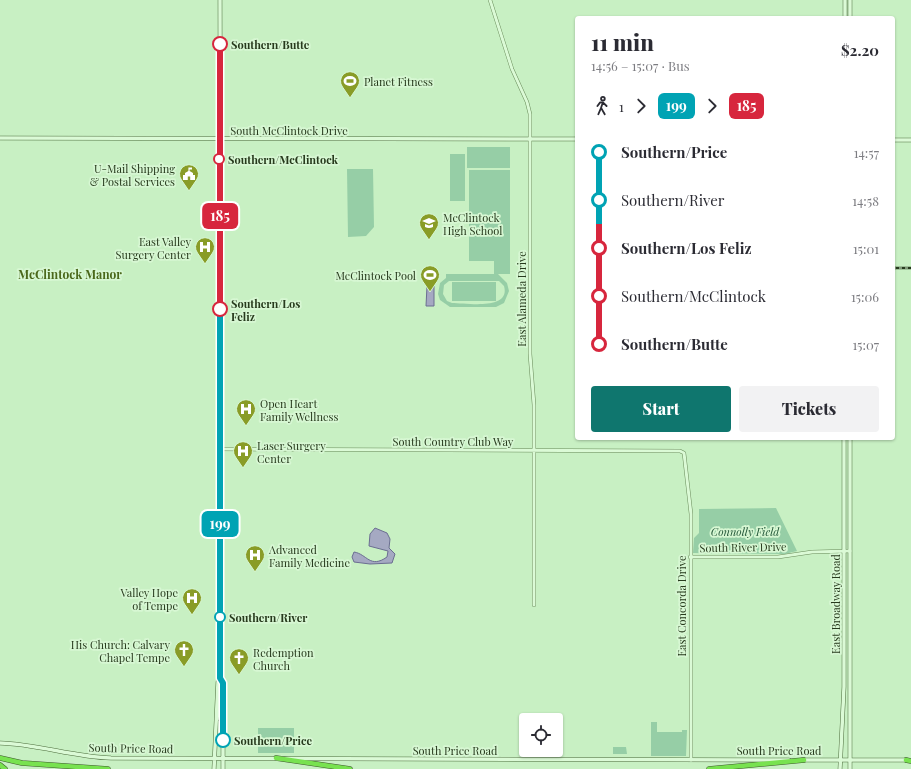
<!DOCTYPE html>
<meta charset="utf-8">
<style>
body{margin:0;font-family:"Playfair Display",serif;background:#f2f2f3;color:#2b2b33;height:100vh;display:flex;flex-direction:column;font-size:15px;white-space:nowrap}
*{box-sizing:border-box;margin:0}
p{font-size:13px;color:#7c7c81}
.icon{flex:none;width:22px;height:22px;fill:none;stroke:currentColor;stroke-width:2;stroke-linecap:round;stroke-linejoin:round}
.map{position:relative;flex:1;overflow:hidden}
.side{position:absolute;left:575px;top:16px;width:320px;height:424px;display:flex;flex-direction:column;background:#fff;border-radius:4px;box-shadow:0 1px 3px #0004}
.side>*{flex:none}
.badge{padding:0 8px;border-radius:6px;font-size:14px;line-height:26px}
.tools{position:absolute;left:519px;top:713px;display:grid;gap:8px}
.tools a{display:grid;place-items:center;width:44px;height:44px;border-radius:4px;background:#fff;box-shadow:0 1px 3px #0004;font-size:20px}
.map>.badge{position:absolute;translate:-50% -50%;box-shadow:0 0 0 2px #fff}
.legs{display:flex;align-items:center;gap:6px;height:44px;padding:0 16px;font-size:13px}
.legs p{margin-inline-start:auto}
.summary{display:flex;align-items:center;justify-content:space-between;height:68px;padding:0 16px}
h1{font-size:22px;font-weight:800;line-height:30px}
.button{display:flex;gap:8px;margin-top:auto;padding:8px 16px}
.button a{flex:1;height:46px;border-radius:4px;background:#0f766e;color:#fff;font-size:16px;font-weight:800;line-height:46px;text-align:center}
.button a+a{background:#f2f2f3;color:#2b2b33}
ul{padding:0 16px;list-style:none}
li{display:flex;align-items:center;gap:14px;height:48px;font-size:15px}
li i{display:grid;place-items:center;width:6px;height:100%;margin:0 5px;background:currentColor}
li i::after{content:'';width:10px;height:10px;margin:-5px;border:3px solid;border-radius:50%;background:#fff}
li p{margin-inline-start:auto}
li:first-child i{background:linear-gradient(#0000 50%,currentColor 0)}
li:last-child i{background:linear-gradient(currentColor 50%,#0000 0)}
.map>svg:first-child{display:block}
.green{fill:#96cea6;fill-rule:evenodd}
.water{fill:#a5a9c2;stroke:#6b6e91}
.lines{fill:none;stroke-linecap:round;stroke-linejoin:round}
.tertiary-casing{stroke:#688a59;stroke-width:4}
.secondary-casing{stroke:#4c6c3c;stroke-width:4.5}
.motorway-casing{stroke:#3d582d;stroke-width:5.5}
.tertiary{stroke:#dbfad6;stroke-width:3}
.secondary{stroke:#dbfad6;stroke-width:3.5}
.motorway{stroke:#78e250;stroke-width:4.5}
.rail-casing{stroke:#273a1d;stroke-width:2.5}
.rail{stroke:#d7f7d3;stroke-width:1;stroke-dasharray:3;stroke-linecap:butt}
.line-1-casing{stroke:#fff;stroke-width:9}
.line-2-casing{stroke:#fff;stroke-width:9}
.line-1{stroke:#00a3b4;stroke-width:6}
.line-2{stroke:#d7263d;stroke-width:6}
.stop-2-dot{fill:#fff;stroke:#d7263d;stroke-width:2}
.stop-1-dot{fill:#fff;stroke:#00a3b4;stroke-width:2}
.labels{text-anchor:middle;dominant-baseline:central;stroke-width:3.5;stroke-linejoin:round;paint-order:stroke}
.stop-label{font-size:11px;font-weight:bold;fill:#273a1d;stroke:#d7f7d3;text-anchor:start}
.poi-label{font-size:11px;fill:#273a1d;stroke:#d7f7d3;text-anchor:start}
.street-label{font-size:11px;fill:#273a1d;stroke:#d7f7d3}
.park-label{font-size:11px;font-style:italic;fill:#235739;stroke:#d7f7d3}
.neighbourhood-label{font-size:12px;font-weight:bold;fill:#4b681b;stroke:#d7f7d3}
</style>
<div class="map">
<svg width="911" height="769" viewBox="0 0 911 769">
<rect width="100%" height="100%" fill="#c8f0c3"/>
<path class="green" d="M467 147H510V168H467Z
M450 154H465V201H450Z
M347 169H373L374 227 366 236 348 237Z
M469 170H510V274H498L507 283 509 291 504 303 496 307H450L440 300 438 294 440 283 446 278V274H494V261H469ZM449 281H499L504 286C511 311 466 303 452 303L447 301 443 294 444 285Z
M452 282H496V301H452Z
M776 508 797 551 785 554 693 553 694 538 699 533V509Z
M651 722H657V732H682V730H687L686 756H651Z
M258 728H294V753H258Z
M613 747H626L627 754H613Z"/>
<path class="water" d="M427 286H434V306H426Z
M375 528 387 533 390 539 389 548 395 554 392 563 370 564 354 562 352 557 354 552C367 554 370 569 387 557L388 551 369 546 370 534Z"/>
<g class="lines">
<defs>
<path id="tertiary" d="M490 0 512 69 527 102 530 114V354L534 405V605
M220 449 680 451 684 453 691 514V760
M690 557H778L812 552 850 551"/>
<path id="secondary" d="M845 18V0
M850 18V0
M0 138 577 139
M893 140H911
M850 438V769
M221 678 223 683V769
M219 687 220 719 223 722
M0 743C38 744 73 757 111 758L789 760
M802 760H907
M214 769 218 682 221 678 220 0
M840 769 844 687V438"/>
<path id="motorway" d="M0 758 22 763 108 769
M276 758 350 769
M906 760 911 761
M0 765 5 769
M709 769 804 760"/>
</defs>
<use href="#tertiary" class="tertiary-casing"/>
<use href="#secondary" class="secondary-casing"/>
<use href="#motorway" class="motorway-casing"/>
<use href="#tertiary" class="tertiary"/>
<use href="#secondary" class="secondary"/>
<use href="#motorway" class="motorway"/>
<defs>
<path id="rail" d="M893 268H911"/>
</defs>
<use href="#rail" class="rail-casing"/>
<use href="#rail" class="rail"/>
</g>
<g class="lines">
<defs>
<path id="line-1" d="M220 309V678L223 683V740"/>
<path id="line-2" d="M220 44V309"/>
</defs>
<use href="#line-1" class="line-1-casing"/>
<use href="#line-2" class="line-2-casing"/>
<use href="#line-1" class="line-1"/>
<use href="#line-2" class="line-2"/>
</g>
<defs>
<symbol id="stadium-pin" viewBox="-11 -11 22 30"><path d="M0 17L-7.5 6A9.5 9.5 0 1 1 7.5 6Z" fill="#899c27" stroke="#d7f7d3"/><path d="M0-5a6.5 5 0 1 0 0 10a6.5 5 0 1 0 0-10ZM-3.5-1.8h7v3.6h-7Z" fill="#fff"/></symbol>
<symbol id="civic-pin" viewBox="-11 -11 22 30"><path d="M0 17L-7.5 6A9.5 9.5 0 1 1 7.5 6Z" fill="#899c27" stroke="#d7f7d3"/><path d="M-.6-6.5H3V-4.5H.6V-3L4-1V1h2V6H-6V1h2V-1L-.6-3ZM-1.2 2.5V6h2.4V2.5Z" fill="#fff"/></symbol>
<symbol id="school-pin" viewBox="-11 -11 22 30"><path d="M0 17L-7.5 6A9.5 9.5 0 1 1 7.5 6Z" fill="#899c27" stroke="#d7f7d3"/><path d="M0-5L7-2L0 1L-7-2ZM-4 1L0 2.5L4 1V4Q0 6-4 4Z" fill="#fff"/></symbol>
<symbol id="hospital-pin" viewBox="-11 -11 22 30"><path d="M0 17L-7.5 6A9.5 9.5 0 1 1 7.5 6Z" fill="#899c27" stroke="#d7f7d3"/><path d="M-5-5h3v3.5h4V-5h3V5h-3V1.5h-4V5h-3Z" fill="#fff"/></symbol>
<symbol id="church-pin" viewBox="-11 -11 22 30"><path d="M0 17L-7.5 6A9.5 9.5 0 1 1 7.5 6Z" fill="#899c27" stroke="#d7f7d3"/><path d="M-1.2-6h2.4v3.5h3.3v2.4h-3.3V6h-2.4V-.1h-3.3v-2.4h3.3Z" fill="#fff"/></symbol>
</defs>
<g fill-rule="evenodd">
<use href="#stadium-pin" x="339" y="70" width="22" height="30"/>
<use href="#civic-pin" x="178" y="163" width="22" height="30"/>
<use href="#school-pin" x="418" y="212" width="22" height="30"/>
<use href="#hospital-pin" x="194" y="236" width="22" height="30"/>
<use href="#stadium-pin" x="419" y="264" width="22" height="30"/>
<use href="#hospital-pin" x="235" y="398" width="22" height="30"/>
<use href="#hospital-pin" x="232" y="440" width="22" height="30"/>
<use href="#hospital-pin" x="244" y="544" width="22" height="30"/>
<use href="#hospital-pin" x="181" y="587" width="22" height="30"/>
<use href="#church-pin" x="173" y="639" width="22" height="30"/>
<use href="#church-pin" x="228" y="647" width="22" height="30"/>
</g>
<g class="stop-2-dot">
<circle cx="220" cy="44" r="7"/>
<circle cx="219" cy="159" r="5"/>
<circle cx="220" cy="309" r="7"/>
</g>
<g class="stop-1-dot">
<circle cx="220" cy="617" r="5"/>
<circle cx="223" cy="740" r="7"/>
</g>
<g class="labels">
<g class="stop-label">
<text x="231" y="44">Southern/Butte</text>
<text x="228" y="159">Southern/McClintock</text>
<text x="231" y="303">Southern/Los<tspan x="231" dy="13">Feliz</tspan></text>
<text x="229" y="617">Southern/River</text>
<text x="234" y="740">Southern/Price</text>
</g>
<g class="poi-label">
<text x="364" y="81">Planet Fitness</text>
<text x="175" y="168" text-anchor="end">U-Mail Shipping<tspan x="175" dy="13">&amp; Postal Services</tspan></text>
<text x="443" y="217">McClintock<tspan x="443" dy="13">High School</tspan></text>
<text x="191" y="241" text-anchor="end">East Valley<tspan x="191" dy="13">Surgery Center</tspan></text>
<text x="416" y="275" text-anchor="end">McClintock Pool</text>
<text x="260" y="403">Open Heart<tspan x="260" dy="13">Family Wellness</tspan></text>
<text x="257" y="445">Laser Surgery<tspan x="257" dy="13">Center</tspan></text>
<text x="269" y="549">Advanced<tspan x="269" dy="13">Family Medicine</tspan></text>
<text x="178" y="592" text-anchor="end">Valley Hope<tspan x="178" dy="13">of Tempe</tspan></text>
<text x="170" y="644" text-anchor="end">His Church: Calvary<tspan x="170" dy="13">Chapel Tempe</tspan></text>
<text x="253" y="652">Redemption<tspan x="253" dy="13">Church</tspan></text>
</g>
<g class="street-label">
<text x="289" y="130">South McClintock Drive</text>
<text transform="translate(521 299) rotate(-90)">East Alameda Drive</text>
<text x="453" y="441">South Country Club Way</text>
<text transform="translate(743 547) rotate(-1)">South River Drive</text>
<text transform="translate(835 604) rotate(-90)">East Broadway Road</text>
<text transform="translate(681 606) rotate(-90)">East Concorda Drive</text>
<text transform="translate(131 748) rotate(1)">South Price Road</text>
<text x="455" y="750">South Price Road</text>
<text x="779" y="750">South Price Road</text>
</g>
<g class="park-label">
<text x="745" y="531">Connolly Field</text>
</g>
<g class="neighbourhood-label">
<text x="70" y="274">McClintock Manor</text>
</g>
</g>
</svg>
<div class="tools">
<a><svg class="icon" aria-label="locate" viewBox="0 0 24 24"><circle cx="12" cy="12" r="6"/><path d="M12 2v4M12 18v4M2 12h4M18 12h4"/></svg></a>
</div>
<b class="badge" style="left:220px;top:524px;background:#00a3b4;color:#fff">199</b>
<b class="badge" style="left:220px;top:216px;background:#d7263d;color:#fff">185</b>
<section class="side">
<div class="summary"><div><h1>11 min</h1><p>14:56 – 15:07 · Bus</p></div><b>$2.20</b></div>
<div class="legs"><svg class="icon" aria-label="walk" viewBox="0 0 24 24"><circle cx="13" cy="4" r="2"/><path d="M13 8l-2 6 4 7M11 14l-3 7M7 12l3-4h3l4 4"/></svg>1<svg class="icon" aria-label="forward" viewBox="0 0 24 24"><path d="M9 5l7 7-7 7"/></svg><b class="badge" style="background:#00a3b4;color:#fff">199</b><svg class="icon" aria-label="forward" viewBox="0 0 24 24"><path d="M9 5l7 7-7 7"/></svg><b class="badge" style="background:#d7263d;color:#fff">185</b></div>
<ul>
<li><i style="color:#00a3b4"></i><b>Southern/Price</b><p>14:57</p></li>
<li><i style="color:#00a3b4"></i><span>Southern/River</span><p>14:58</p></li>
<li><i style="color:#d7263d"></i><b>Southern/Los Feliz</b><p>15:01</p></li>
<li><i style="color:#d7263d"></i><span>Southern/McClintock</span><p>15:06</p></li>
<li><i style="color:#d7263d"></i><b>Southern/Butte</b><p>15:07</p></li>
</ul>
<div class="button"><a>Start</a><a>Tickets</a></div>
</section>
</div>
